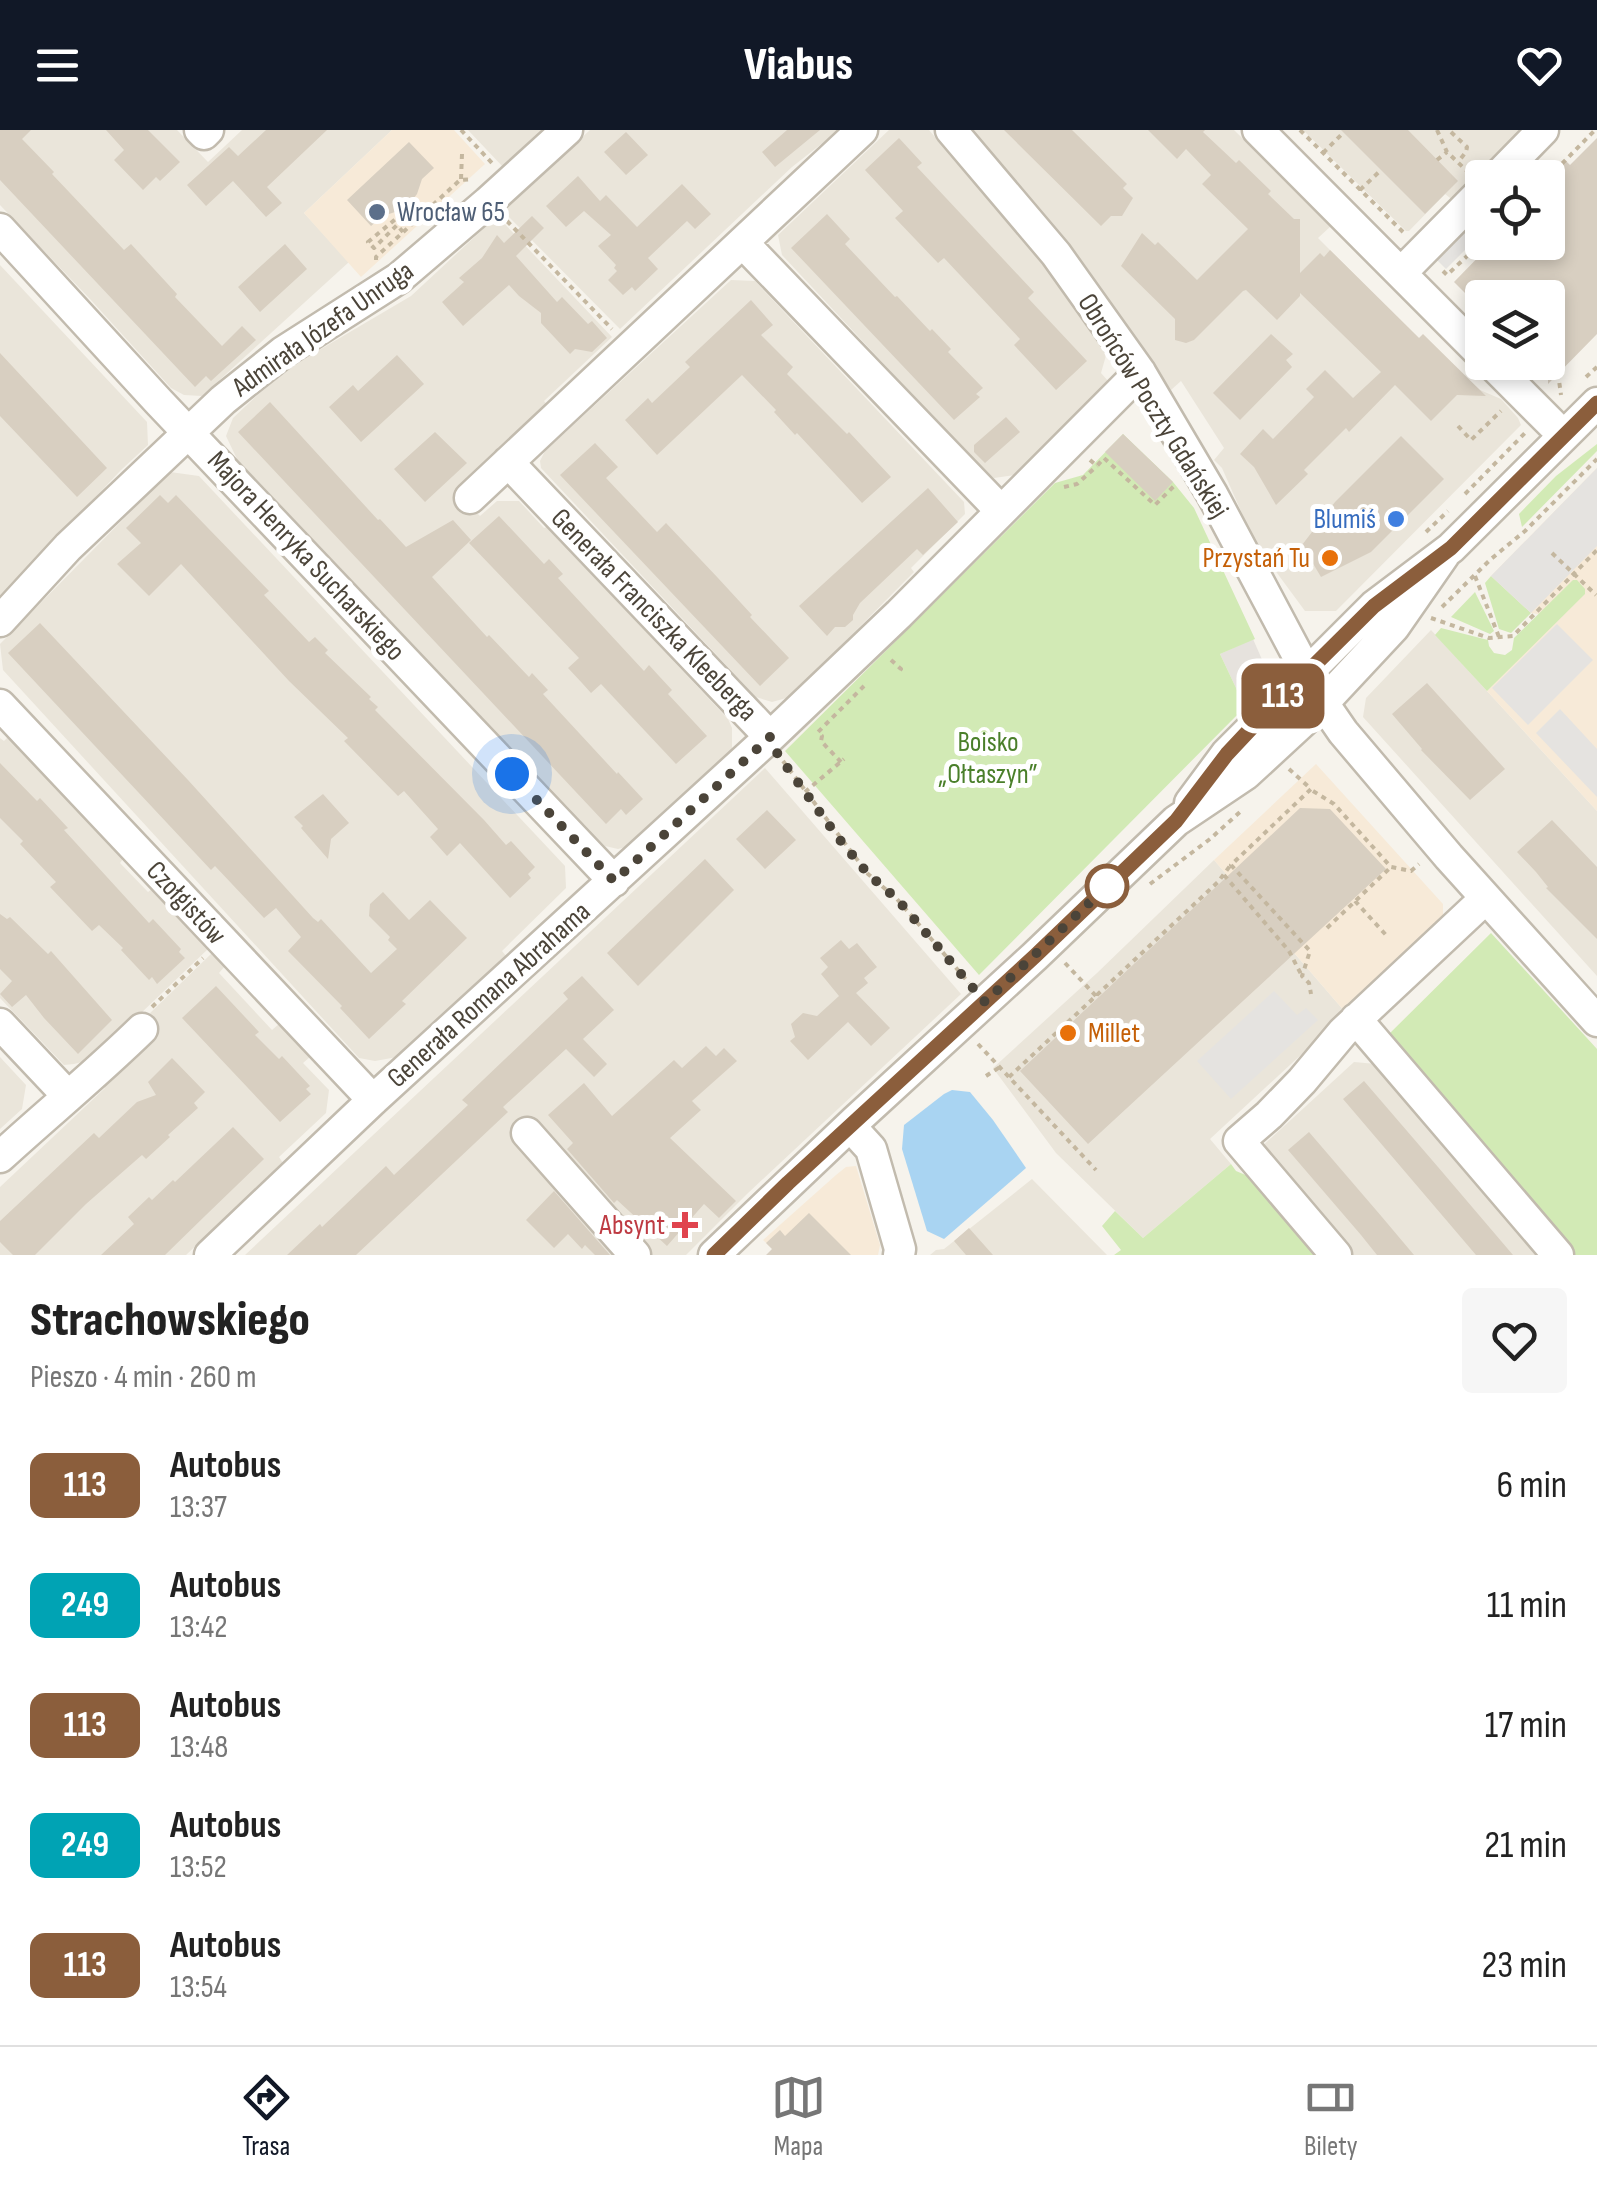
<!DOCTYPE html>
<html lang="pl">
<meta charset="utf-8">
<style>
body{margin:0;font-family:"Sofia Sans Condensed",sans-serif;background:#f6f6f6;color:#222;height:100vh;display:flex;flex-direction:column;font-size:38px;white-space:nowrap}
*{box-sizing:border-box;margin:0}
p{font-size:32px;color:#767676}
.icon{flex:none;width:55px;height:55px;fill:none;stroke:currentColor;stroke-width:2;stroke-linecap:round;stroke-linejoin:round}
.map{position:relative;height:1125px;overflow:hidden}
.panel{display:flex;flex-direction:column;background:#fff;flex:1}
.panel>*{flex:none}
.badge{padding:0 20px;border-radius:15px;font-size:35px;line-height:65px}
.controls{position:absolute;left:1465px;top:30px;display:grid;gap:20px}
.controls a{display:grid;place-items:center;width:100px;height:100px;border-radius:10px;background:#fff;box-shadow:0 5px 15px #0003;font-size:50px}
.you{position:absolute;width:50px;height:50px;margin:-25px;border:8px solid #fff;border-radius:50%;background:#1a73e8;box-shadow:0 0 0 15px #1a73e833}
.map>.badge{position:absolute;translate:-50% -50%;box-shadow:0 0 0 5px #fff}
.round{display:grid;place-items:center;flex:none;width:105px;height:105px;border-radius:10px;background:#f6f6f6}
.overview{display:flex;align-items:center;justify-content:space-between;height:170px;padding:0 30px}
h1{font-size:48px;font-weight:800;line-height:75px}
ul{padding:0;list-style:none}
li{display:flex;align-items:center;gap:30px;height:120px;padding:0 30px}
li div{flex:1}
li b{display:block;font-size:38px}
li em{font-style:normal}
li .badge{min-width:110px;font-weight:700;text-align:center}
header{display:flex;justify-content:space-between;align-items:center;height:130px;padding:0 30px;background:#111827;color:#fff;font-size:45px;font-weight:800}
.tabs{display:flex;justify-content:space-around;align-items:center;height:140px;border-top:2px solid #e0e0e0;background:#fff;font-size:28px;color:#767676}
.tabs a{display:grid;justify-items:center;gap:5px}
.tabs .selected{color:#111827}
.map>svg:first-child{display:block}
.residential{fill:#eae5da}
.commercial{fill:#f7ead8}
.industrial{fill:#e6e2dd}
.green{fill:#d2eab5}
.parking{fill:#e5e3e0}
.water{fill:#a9d4f2}
.building{fill:#d8cfc1}
.lines{fill:none;stroke-linecap:round;stroke-linejoin:round}
.minor-casing{stroke:#c2bbae;stroke-width:35}
.path{stroke:#c4b79f;stroke-width:4;stroke-dasharray:5 5;stroke-linecap:butt}
.minor{stroke:#fff;stroke-width:30}
.line-casing{stroke:#fff;stroke-width:22}
.line{stroke:#8b5e3c;stroke-width:15}
.walk{stroke:#4b4439;stroke-width:10;stroke-dasharray:0 18}
.service-dot{fill:#5c6f8a;stroke:#fff;stroke-width:4}
.shop-dot{fill:#3f7fe0;stroke:#fff;stroke-width:4}
.food-dot{fill:#e8710a;stroke:#fff;stroke-width:4}
.stop-dot{fill:#fff;stroke:#8b5e3c;stroke-width:5}
.health-dot{fill:#e0444e;stroke:#fff;stroke-width:4}
.labels{text-anchor:middle;dominant-baseline:central;stroke-width:10;stroke-linejoin:round;paint-order:stroke}
.service-label{font-size:28px;fill:#4e5e75;stroke:#fff;text-anchor:start}
.street-label{font-size:28px;fill:#4b4439;stroke:#fff}
.shop-label{font-size:28px;fill:#366cbe;stroke:#fff;text-anchor:end}
.food-label{font-size:28px;fill:#c56008;stroke:#fff;text-anchor:end}
.park-label{font-size:28px;fill:#4a7f2a;stroke:#fff}
.health-label{font-size:28px;fill:#be3a42;stroke:#fff;text-anchor:end}
</style>
<header><svg class="icon" aria-label="menu" viewBox="0 0 24 24"><path d="M4 6h16M4 12h16M4 18h16"/></svg>Viabus<svg class="icon" aria-label="heart" viewBox="0 0 24 24"><path d="M12 20l-8-8c-3-5 5-10 8-4 3-6 11-1 8 4z"/></svg></header>
<div class="map">
<svg width="1597" height="1125" viewBox="0 0 1597 1125">
<rect width="100%" height="100%" fill="#f6f3ec"/>
<path class="residential" d="M0 0H177L208 32 242 0H392L304 83 349 132 202 266 184 265 171 258 90 169 0 75Z
M468 0H543L503 37Z
M590 0H839L792 37 620 199 503 81Z
M889 0H929L1041 131 1107 222 1101 243 1108 251 1015 345 994 348 985 342 782 125 778 105Z
M971 0H1234L1331 96 1318 108 1330 120 1419 208 1480 260 1501 269 1518 288 1521 295 1336 481H1305L1255 413 1222 338 1214 330 1224 318 1181 251 1171 260 1085 135Z
M1303 0H1524L1454 71 1445 64 1409 101H1406Z
M495 88H499L612 207 544 271 550 278 458 365 480 386 497 371H519L544 398 547 397 728 589 732 598V618L726 628 630 716 618 719 605 716 237 329 226 306 233 288 282 242 411 166Z
M0 135 147 292 148 315 121 340 0 469Z
M731 150 755 151 964 372 965 384 911 438 914 442 790 567 772 572 756 567 541 338 540 331 545 321Z
M170 342 199 346 565 736 566 758 502 821 507 827 397 927 375 931 359 928 3 540 0 514Z
M1431 500 1597 681V846L1363 587 1366 568Z
M8 607 123 729 120 733 148 762 152 759 208 819 93 929 74 934 64 935 0 868V608L4 611Z
M765 638 961 864 747 1064 686 1125H245Z
M1214 730 1346 883 1210 1009 1231 1034 1143 1108 1056 1023 993 938 1097 843Z
M212 823 225 836 219 843 272 900 279 894 310 927 303 933 329 960 326 983 279 1027 283 1033 186 1125H0V1057L105 958 102 954 157 901 146 887Z
M0 927 26 955 22 979 0 999Z
M1354 932 1376 934 1539 1125H1352L1259 1019Z
M1032 1049 1107 1125H930L936 1120 944 1119Z"/>
<path class="commercial" d="M392 0H454L485 34 361 147 304 83Z
M1597 338V681L1487 561 1561 487 1531 483 1491 446Z
M1316 634 1443 774V797L1346 883 1214 730Z
M856 1036 880 1115 878 1125H779L763 1110 836 1045 846 1037Z"/>
<path class="industrial" d="M1253 509 1271 550 1245 577 1220 524Z"/>
<path class="green" d="M1123 304 1173 352 1194 378 1255 509 1220 524 1245 577 979 845 785 621 1055 353 1083 345Z
M1597 314V321L1522 397 1519 384 1556 346Z
M1491 446 1531 483 1511 503 1499 499 1485 453Z
M1573 450H1577L1585 459V464L1487 561 1435 505 1441 498 1488 510 1489 516 1494 523 1505 525 1512 520 1514 508Z
M1475 462 1494 501 1490 504 1451 487Z
M1491 803 1597 919V1125H1574L1385 908Z
M1231 1034 1236 1041 1248 1046 1315 1125H1114L1121 1120 1102 1096 1115 1081 1143 1108Z"/>
<path class="parking" d="M1482 78V103L1446 139 1434 127Z
M1597 338V416L1531 483 1491 446Z
M1557 494 1593 530 1528 595 1492 558Z
M1560 579 1597 619V667L1536 603Z
M1274 861 1297 885 1306 878 1318 890 1231 969 1197 931Z"/>
<path class="water" d="M952 960 970 962 993 990 1026 1038 944 1109 927 1101 902 1019 904 995 944 964Z"/>
<path class="building" d="M0 0H31L22 9 54 42 52 44 124 120 131 114 177 164 175 167 222 216 242 196 256 210 211 251 206 246 195 257 0 50Z
M106 0H148L180 32 160 51 156 47 143 60 114 30 124 20Z
M266 0H327L267 57 282 73 266 87 233 51 206 76 187 55 229 17 238 26Z
M787 0H820L775 37 762 22Z
M1004 0H1072L1127 54 1123 58 1133 68 1122 86H1111L1101 96Z
M1148 0H1205L1203 2 1236 33 1239 30 1271 61 1268 64 1294 89H1300V143L1320 123 1324 127 1330 120 1419 208 1423 204 1486 266 1457 265 1431 291 1395 255 1349 302 1346 298 1304 340 1308 344 1276 375 1254 337 1240 324 1263 299 1273 309 1314 267 1306 259 1325 240 1353 268 1381 242 1300 163V166L1277 190 1246 160 1243 161 1194 210 1186 213 1175 210V189L1121 136 1142 103 1155 115 1158 112 1197 150 1248 99 1202 54 1211 45 1186 19 1177 29Z
M1341 0H1408L1458 51 1425 84Z
M626 2 648 25 626 45 604 22Z
M899 8 922 33 917 37 1034 162 1028 168 1087 231 1056 260 1014 215 1020 209 944 128 938 133 895 88 903 81 865 40Z
M1597 8V204L1548 254V168H1482V180L1454 152 1493 112H1548V50L1566 31 1570 35Z
M409 12 434 38 422 49 417 64 410 73 401 80 383 86 371 96 347 70Z
M578 46 600 71 606 65 637 97 682 54 711 84 695 99 687 91 648 128 658 139 635 161 632 157 623 165 608 150 617 141 614 138 616 135 598 116 611 105 584 81 566 97 546 76Z
M827 84 850 109 845 114 895 167 897 166 930 201 932 199 951 219 948 222 983 258 976 264 980 267 954 290 791 118Z
M532 86 544 98 516 126 557 172 562 167 588 194 592 191 607 208 592 222 575 219 570 224 541 193V183L519 166 509 155 463 196 442 172 464 152 459 148 482 128 497 105 504 113Z
M285 114 307 139 260 182 238 157Z
M751 170 773 195 761 205 793 237 787 244 847 304 849 302 891 347 862 373 797 303 795 305 774 282 776 280 742 245 657 325 625 290 648 268 652 273 690 237 685 232Z
M1271 204 1293 224 1286 230 1292 237 1240 290 1213 263Z
M0 223 107 338 77 367 0 286Z
M397 225 424 254 361 312 329 277 353 255 358 261Z
M270 272 378 390 380 389 406 417 453 390 471 410 432 447 487 507 489 505 529 547 532 543 548 560 543 564 617 644 618 642 643 669 626 685 621 679 606 694 238 302Z
M1006 287 1020 302 985 333 974 322V315Z
M435 302 467 333 425 372 394 339Z
M1123 304 1173 352 1155 371 1105 322Z
M1401 306 1444 349 1371 422 1321 447 1302 415 1335 372Z
M595 313 618 337 606 348 657 402 666 393 718 448 752 485 750 487 789 528 760 556 560 345Z
M928 358 958 392 923 425 917 419 860 473 853 485V490L845 497H835L827 506 799 476Z
M160 365 168 373 176 365 269 461 264 465 309 512 315 507 328 520 325 523 371 567 369 569 378 577 375 580 484 690 506 715 511 711 535 737 528 744 531 748 510 768 460 713 447 726 430 707 438 699 404 661 398 666 344 611 348 608 289 551 181 434 149 466 117 434 141 413 126 398Z
M499 386 544 434 549 429 563 444 558 448 644 541 649 535 659 546 672 560 668 564 707 606 676 634 601 554 591 563 582 553 568 538 579 528 469 413Z
M40 493 188 650 313 788 318 792 321 789 371 843 397 819 388 810 390 807 369 786 370 774 383 762 409 790 430 770 467 808 402 871 406 874 369 909 340 878 342 876 288 821 301 807 276 778 264 788 215 736 211 740 8 523Z
M1427 553 1505 639 1470 670 1421 620 1422 619 1392 584Z
M0 633 37 671 40 668 68 698 64 700 149 793 153 789 181 819 179 822 185 828 157 854 152 847 149 850 121 820 123 818 99 795 92 801 50 757 56 752 20 714 23 711 0 688Z
M323 664 349 693 331 709 328 729 301 698 303 696 294 687Z
M1300 678 1330 679 1386 739 1088 1014 1020 941Z
M767 680 796 710 765 739 736 709Z
M1552 690 1597 737V809L1546 758 1548 757 1536 742 1517 722Z
M705 729 734 760 638 856 607 823Z
M0 784 7 789 10 787 48 824 51 821 112 890 78 924 44 888 26 865 12 877 0 864 12 851 0 839Z
M841 810 849 819 857 813 877 837 864 848 868 853 856 863 890 898 871 916 848 892 808 930 790 911 795 907 791 894 803 883 817 886 839 866 821 844 828 837 820 828Z
M582 846 614 880 583 909 607 934 594 947 566 919 503 977 508 982 356 1125H287L320 1094 322 1097 386 1036 394 1045 468 975 462 970 568 869 563 863Z
M216 856 259 902 255 905 279 929 282 926 310 956 306 959 311 964 280 992 182 888Z
M706 916 716 926 724 918 737 931 692 971 701 980 670 1008 736 1071 719 1088 704 1074 667 1116 617 1070 614 1073 567 1019 573 1013 548 985 584 953 612 986 674 930 682 938Z
M172 928 205 962 194 973 198 978 168 1005 170 1007 146 1029 142 1025 86 1074 35 1125H13L0 1112V1091L94 1003 99 1008 137 972 156 965 148 952Z
M1364 951 1438 1037 1513 1125H1476L1343 969Z
M233 997 264 1029 206 1085 165 1125H101L134 1094 128 1087 149 1067 152 1070 173 1050 175 1052Z
M1309 1002 1382 1087 1414 1125H1377L1361 1105 1288 1020Z
M554 1061 610 1125H595L585 1115 582 1119 568 1104 554 1118 526 1090Z
M809 1083 851 1125H766L772 1119 766 1113 780 1100 785 1106Z
M969 1098 993 1125H966L954 1111Z"/>
<g class="lines">
<defs>
<path id="minor" d="M200 0 204 4 208 0
M951 0 1056 124 1140 242 1212 364 1323 573 1343 602 1449 727 1597 891
M1258 0 1482 225
M1496 48 1543 0
M0 99 158 271 614 751
M743 113 1001 381
M1401 143 1482 61
M1490 232 1564 306
M508 332 770 607
M470 368 862 0
M0 491 68 417 223 270 283 222 399 148 488 72 567 0
M0 575 373 970
M1190 673 1227 623 1374 476 1451 418 1597 273
M1356 889 1558 1125
M0 894 67 965
M850 996 871 1019 900 1119 899 1125
M527 1003 635 1125
M0 1027C47 984 96 944 142 899
M210 1125 373 970 770 607 899 484 1140 242
M714 1125 855 991 1035 826 1176 691 1246 644 1323 573 1394 497 1444 425
M1336 1125 1239 1011 1269 985 1302 951 1343 902 1486 768"/>
</defs>
<use href="#minor" class="minor-casing"/>
<path class="path" d="M461 0 492 33
M1300 0 1405 104
M1437 0 1447 22 1467 41
M1451 2 1467 17 1466 22 1458 32
M1323 23 1343 3
M1437 30 1447 22
M1548 48 1595 0
M461 49 462 24
M1360 60 1381 40
M507 91 612 199
M403 102 397 95 374 118 368 112 410 77 408 75
M376 130V127L460 50 473 49
M1443 141 1447 145 1482 112
M1558 243 1561 265
M1586 247 1597 237
M1458 296 1471 310 1501 281
M1090 330 1097 336 1104 328 1155 375 1175 355
M1064 357 1077 354 1097 336
M1465 364 1525 303
M1426 402 1448 381
M1552 423 1596 465
M1475 446 1499 507
M1442 477 1491 429 1525 401 1597 329
M1431 488 1489 508 1513 506 1597 420
M891 530 901 539 898 542
M783 631 868 744 897 769 969 853
M841 632 821 611 822 606 818 602 864 556
M1289 639 1311 659 1231 735 1310 821 1302 846 1309 853 1311 864
M1313 661 1334 674 1391 737 1411 741 1419 734
M805 662 844 629
M1224 745 1289 821 1302 846
M1150 754 1210 709 1240 682
M1355 771 1386 805
M1327 798 1391 737
M1065 833 1096 866
M152 877 203 828
M978 914 1096 1040
M986 946 1000 937
M1009 947 1218 752 1230 736"/>
<use href="#minor" class="minor"/>
</g>
<g class="lines">
<defs>
<path id="line" d="M714 1125 788 1053 1035 826 1176 691 1227 624 1257 592 1374 476 1451 418 1597 273"/>
</defs>
<use href="#line" class="line-casing"/>
<use href="#line" class="line"/>
<path class="walk" d="M512 644 614 751 770 607 778 625 840 710 868 744 897 769 985 872 1107 756"/>
</g>
<circle class="service-dot" cx="377" cy="82" r="10"/>
<circle class="shop-dot" cx="1396" cy="389" r="10"/>
<g class="food-dot">
<circle cx="1330" cy="428" r="10"/>
<circle cx="1068" cy="903" r="10"/>
</g>
<circle class="stop-dot" cx="1107" cy="756" r="20"/>
<path class="health-dot" d="M680 1080h10v10h10v10h-10v10h-10v-10h-10v-10h10z"/>
<g class="labels">
<g class="service-label">
<text x="397" y="82">Wrocław 65</text>
</g>
<g class="street-label">
<text transform="translate(323 199) rotate(-35)">Admirała Józefa Unruga</text>
<text transform="translate(1153 276) rotate(58)">Obrońców Poczty Gdańskiej</text>
<text transform="translate(306 426) rotate(47)">Majora Henryka Sucharskiego</text>
<text transform="translate(654 485) rotate(46)">Generała Franciszka Kleeberga</text>
<text transform="translate(186 773) rotate(47)">Czołgistów</text>
<text transform="translate(489 865) rotate(-42)">Generała Romana Abrahama</text>
</g>
<g class="shop-label">
<text x="1376" y="389">Blumiś</text>
</g>
<g class="food-label">
<text x="1310" y="428">Przystań Tu</text>
<text x="1088" y="903" text-anchor="start">Millet</text>
</g>
<g class="park-label">
<text x="988" y="612">Boisko<tspan x="988" dy="32">„Ołtaszyn”</tspan></text>
</g>
<g class="health-label">
<text x="665" y="1095">Absynt</text>
</g>
</g>
</svg>
<div class="controls">
<a><svg class="icon" aria-label="locate" viewBox="0 0 24 24"><circle cx="12" cy="12" r="6"/><path d="M12 2v4M12 18v4M2 12h4M18 12h4"/></svg></a>
<a><svg class="icon" aria-label="layers" viewBox="0 0 24 24"><path d="M12 4l9 5-9 5-9-5zM3 14l9 5 9-5"/></svg></a>
</div>
<div class="you" style="left:512px;top:644px"></div>
<b class="badge" style="left:1283px;top:566px;background:#8b5e3c;color:#fff">113</b>
</div>
<section class="panel">
<div class="overview"><div><h1>Strachowskiego</h1><p>Pieszo · 4 min · 260 m</p></div><a class="round"><svg class="icon" aria-label="heart" viewBox="0 0 24 24"><path d="M12 20l-8-8c-3-5 5-10 8-4 3-6 11-1 8 4z"/></svg></a></div>
<ul>
<li><span class="badge" style="background:#8b5e3c;color:#fff">113</span><div><b>Autobus</b><p>13:37</p></div><em>6 min</em></li>
<li><span class="badge" style="background:#00a3b4;color:#fff">249</span><div><b>Autobus</b><p>13:42</p></div><em>11 min</em></li>
<li><span class="badge" style="background:#8b5e3c;color:#fff">113</span><div><b>Autobus</b><p>13:48</p></div><em>17 min</em></li>
<li><span class="badge" style="background:#00a3b4;color:#fff">249</span><div><b>Autobus</b><p>13:52</p></div><em>21 min</em></li>
<li><span class="badge" style="background:#8b5e3c;color:#fff">113</span><div><b>Autobus</b><p>13:54</p></div><em>23 min</em></li>
</ul>
</section>
<nav class="tabs">
<a class="selected"><svg class="icon" aria-label="directions" viewBox="0 0 24 24"><path d="M12 3l9 9-9 9-9-9zM9 14v-3h6M13 9l2 2-2 2"/></svg>Trasa</a>
<a><svg class="icon" aria-label="map" viewBox="0 0 24 24"><path d="M3 6l6-2 6 2 6-2v14l-6 2-6-2-6 2zM9 4v14M15 6v14"/></svg>Mapa</a>
<a><svg class="icon" aria-label="tickets" viewBox="0 0 24 24"><path d="M3 7h18v10H3zM15 7v10"/></svg>Bilety</a>
</nav>
